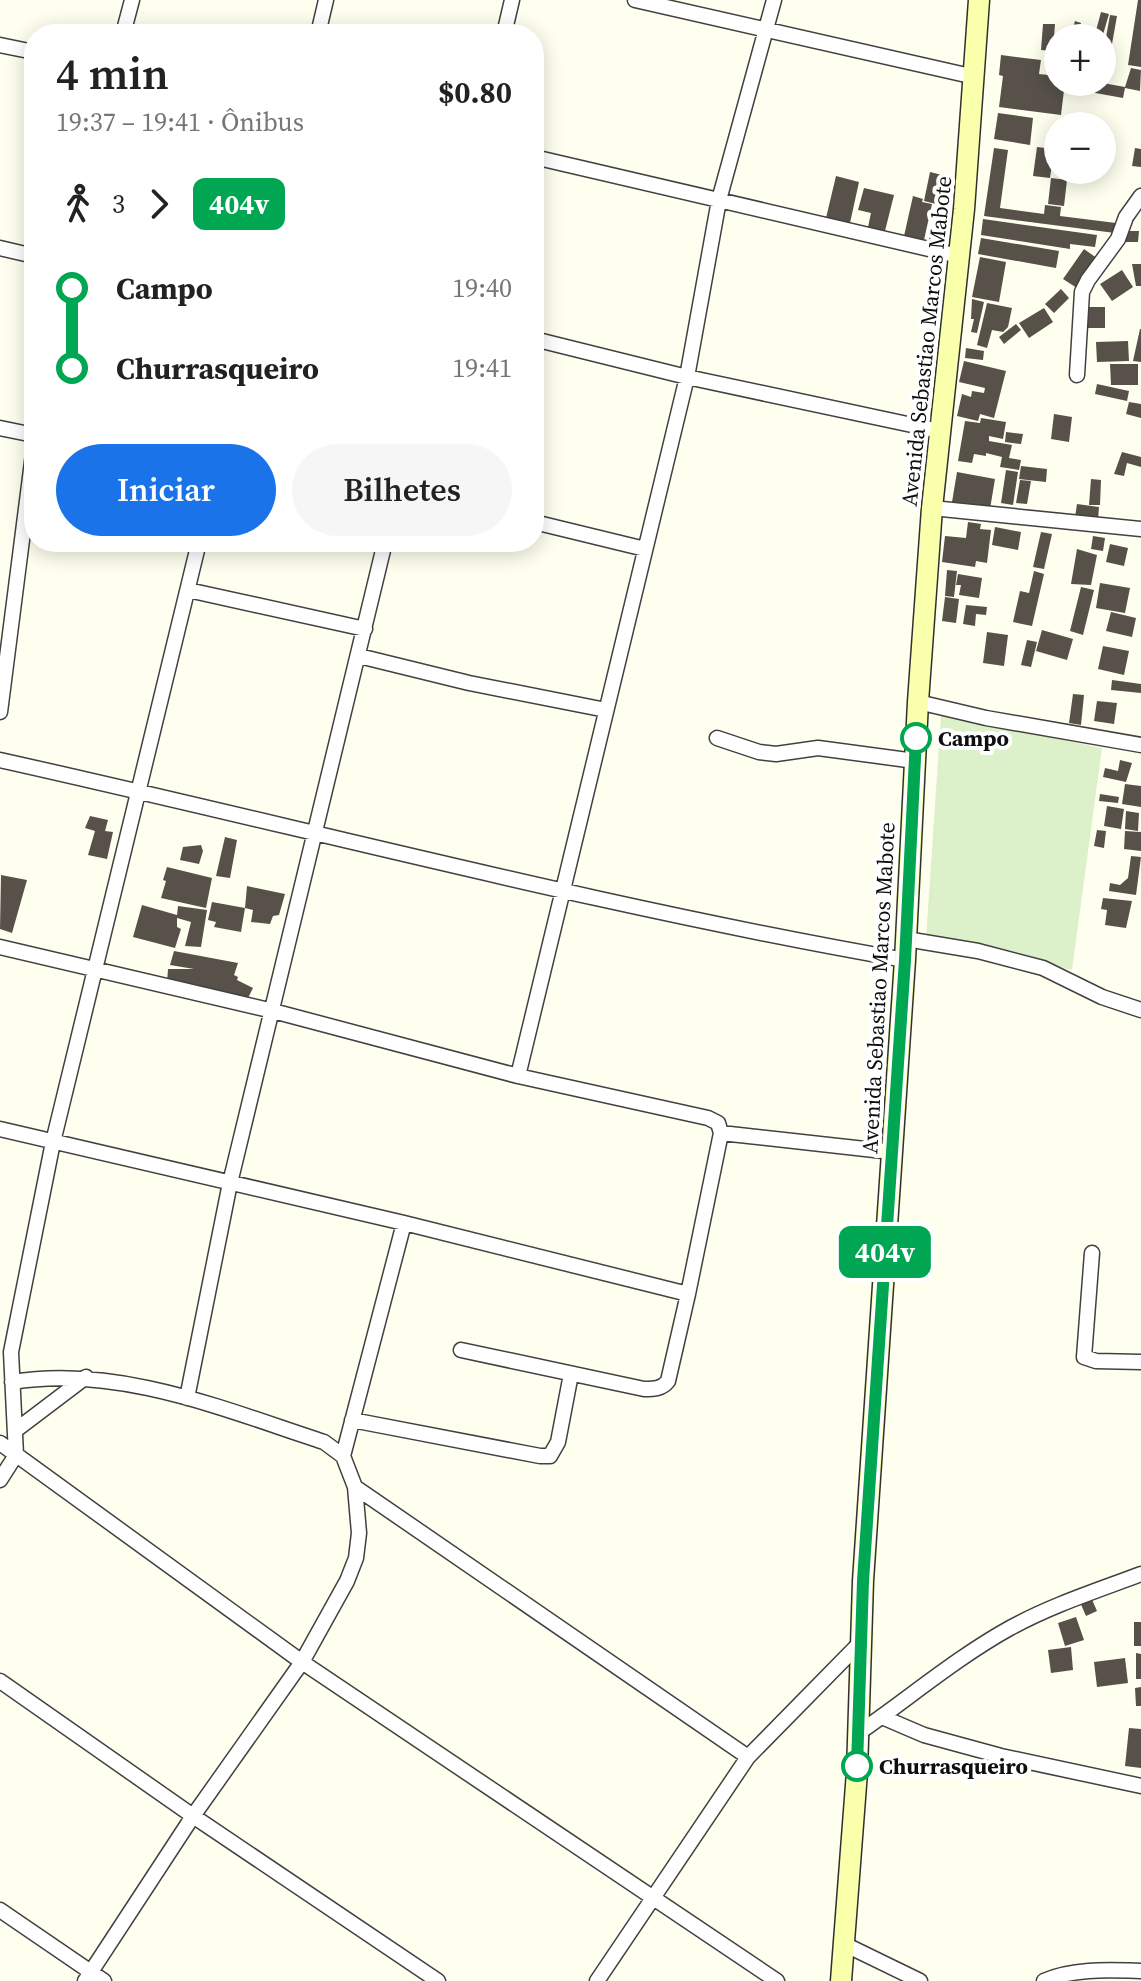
<!DOCTYPE html>
<html lang="pt">
<meta charset="utf-8">
<style>
body{margin:0;font-family:"Source Serif 4",serif;background:#f6f6f6;color:#222;height:100vh;display:flex;flex-direction:column;font-size:30px;white-space:nowrap}
*{box-sizing:border-box;margin:0}
p{font-size:26px;color:#767676}
.icon{flex:none;width:44px;height:44px;fill:none;stroke:currentColor;stroke-width:2;stroke-linecap:round;stroke-linejoin:round}
.map{position:relative;flex:1;overflow:hidden}
.panel{position:absolute;left:24px;top:24px;width:520px;height:528px;display:flex;flex-direction:column;background:#fff;border-radius:32px;box-shadow:0 4px 20px #0003}
.panel>*{flex:none}
.badge{padding:0 16px;border-radius:12px;font-size:28px;line-height:52px}
.controls{position:absolute;left:1044px;top:24px;display:grid;gap:16px}
.controls a{display:grid;place-items:center;width:72px;height:72px;border-radius:50%;background:#fff;box-shadow:0 4px 20px #0003;font-size:40px}
.map>.badge{position:absolute;translate:-50% -50%;box-shadow:0 0 0 4px #fff}
.legs{display:flex;align-items:center;gap:12px;height:88px;padding:0 32px;font-size:26px}
.legs p{margin-inline-start:auto}
.head{display:flex;align-items:center;justify-content:space-between;height:136px;padding:0 32px}
h1{font-size:44px;font-weight:600;line-height:60px}
.action{display:flex;gap:16px;margin-top:auto;padding:16px 32px}
.action a{flex:1;height:92px;border-radius:48px;background:#1a73e8;color:#fff;font-size:32px;font-weight:600;line-height:92px;text-align:center}
.action a+a{background:#f6f6f6;color:#222}
ul{padding:0 32px;list-style:none}
li{display:flex;align-items:center;gap:28px;height:80px;font-size:30px}
li i{display:grid;place-items:center;width:12px;height:100%;margin:0 10px;background:currentColor}
li i::after{content:'';width:20px;height:20px;margin:-10px;border:6px solid;border-radius:50%;background:#fff}
li p{margin-inline-start:auto}
li:first-child i{background:linear-gradient(#0000 50%,currentColor 0)}
li:last-child i{background:linear-gradient(currentColor 50%,#0000 0)}
.map>svg:first-child{display:block}
.pitch{fill:#dcf1ca}
.building{fill:#57514a}
.lines{fill:none;stroke-linecap:round;stroke-linejoin:round}
.street-casing{stroke:#414141;stroke-width:17}
.secondary-casing{stroke:#303030;stroke-width:23}
.street{stroke:#fff;stroke-width:14}
.secondary{stroke:#f9ffaa;stroke-width:20}
.line-1-casing{stroke:#fff;stroke-width:18}
.line-1{stroke:#00a651;stroke-width:12}
.stop-1-dot{fill:#fff;stroke:#00a651;stroke-width:4}
.labels{text-anchor:middle;dominant-baseline:central;stroke-width:8;stroke-linejoin:round;paint-order:stroke}
.street-label{font-size:22px;fill:#0e0e0e;stroke:#fff}
.stop-label{font-size:22px;font-weight:bold;fill:#0e0e0e;stroke:#fff;text-anchor:start}
</style>
<div class="map">
<svg width="1141" height="1981" viewBox="0 0 1141 1981">
<rect width="100%" height="100%" fill="#ffffef"/>
<path class="pitch" d="M941 715 1102 748 1072 970 926 939Z"/>
<path class="building" d="M1138 0H1141V67L1128 65Z
M1101 12 1109 14 1102 38H1094Z
M1110 15 1117 16 1112 44 1105 43Z
M1075 21 1081 23 1077 38H1070Z
M1043 24H1055L1053 51 1041 50Z
M1102 54H1108L1105 79H1102Z
M1001 55 1041 60 1039 74 1058 76V82H1065L1061 115 999 107 1003 76 999 75Z
M1131 68 1141 70 1140 91 1125 88 1123 98 1068 88 1069 82H1097L1125 87Z
M998 113 1033 118 1030 145 994 139Z
M1037 147 1054 149 1050 178 1033 176Z
M994 148 1008 150 1000 208 1044 214 1045 205 1061 207 1060 216 1116 223 1115 233 984 216Z
M1135 148 1141 149V167L1132 166Z
M930 172 942 175 936 204 924 201Z
M836 176 859 182 850 223 826 218Z
M1051 178 1067 180 1064 206 1048 204Z
M864 188 894 195 885 231 868 227 871 213 858 210Z
M913 196 923 199 922 202 932 204 924 240 904 236Z
M983 219 1097 235 1095 247 1070 244V249L981 235Z
M933 221 948 224 942 251 927 248Z
M1125 231H1139L1138 242H1124Z
M981 238 1059 251 1056 268 978 254Z
M1084 249 1101 261 1080 290 1063 279Z
M980 257 1006 262 999 302 972 297Z
M1132 264H1141V286H1136Z
M1122 270 1133 287 1112 301 1100 284Z
M1061 289 1069 298 1054 313 1045 304Z
M972 299 984 302 977 333 971 332 974 319H971Z
M987 303 1012 308 1008 327 1003 332 992 330 987 348 977 345Z
M1086 307H1105V328H1086Z
M1044 308 1053 322 1029 338 1019 323Z
M1016 324 1021 330 1004 344 999 337Z
M1140 329H1141V362L1133 361Z
M1128 341 1129 361 1097 362 1096 342Z
M966 348 984 351 983 360 965 358Z
M964 361 1006 371 994 418 980 414 978 421 957 416 962 394 971 397 972 391 984 393 985 388 959 382Z
M1110 364H1138V385H1111Z
M1097 384 1129 391 1127 401 1095 394Z
M1129 402 1141 404V418L1126 414Z
M1054 414 1072 417 1069 442 1051 439Z
M981 418 1006 422 1003 439 989 436V441L1012 445 1009 458 1021 460 1019 470 1000 467 1002 457 986 453V456L974 454 972 463 958 461 965 421 980 423Z
M1006 432 1023 434 1021 444 1005 442Z
M1122 452 1141 457V467L1127 463 1124 476 1114 474Z
M1021 466 1047 469 1046 482 1019 479Z
M1006 470 1018 472 1013 505 1001 503Z
M957 472 995 479 990 509 952 502Z
M1091 479 1101 480 1100 505H1089Z
M1020 480 1031 481 1027 504 1016 503Z
M1077 504 1099 507 1098 520 1075 517Z
M968 522 981 524 980 529 991 530 987 563 976 561 975 567 942 562 945 536 966 538Z
M995 527 1021 532 1018 550 992 545Z
M1041 532 1052 534 1044 569 1033 567Z
M1093 536 1105 538 1103 551 1091 549Z
M1110 544 1128 548 1124 566 1106 562Z
M1077 549 1097 555 1091 585 1071 584Z
M947 570 957 571 954 597 945 596Z
M1034 571 1044 574 1032 626 1013 622 1020 591 1029 593Z
M958 574 982 578 979 598 959 595 961 585H956Z
M1100 583 1130 588 1125 613 1096 608Z
M1081 587 1094 590 1083 635 1070 631Z
M945 597 959 599 956 623 942 621Z
M966 605 987 607 986 615 976 614 975 626 963 624Z
M1111 612 1136 618 1132 637 1106 631Z
M1042 630 1073 639 1067 660 1036 651Z
M987 632 1008 635 1004 666 983 663Z
M1027 640 1037 642 1031 667 1021 665Z
M1103 646 1129 651 1124 675 1098 669Z
M1112 680 1141 684V693L1111 690Z
M1073 694 1084 695 1081 725 1069 723Z
M1097 701 1117 703 1114 724 1094 721Z
M1120 760 1132 763 1126 782 1103 777 1105 768 1118 771Z
M1125 784 1141 786V807L1122 804Z
M1100 794 1119 797 1118 803 1099 801Z
M1107 806 1124 809 1121 829 1104 826Z
M1126 811 1139 813 1138 831 1125 829Z
M90 816 108 820 105 831 113 832 107 859 88 855 95 831 85 828Z
M1097 830 1106 831 1104 848 1094 846Z
M1125 831 1141 832V851L1124 849Z
M225 837 237 840 230 878 216 876Z
M201 845 203 851 199 864 180 860 183 847Z
M1131 856 1141 857 1136 895 1109 891 1110 883 1120 885 1128 878Z
M167 867 212 878 206 908 161 898 166 881 163 880Z
M1 875 27 880 12 933 0 929Z
M247 886 285 894 279 915 273 916 270 924 251 922 253 910 245 908Z
M1103 898 1132 901 1126 928 1105 925 1107 910 1101 909Z
M212 902 245 908 241 932 214 927 216 922 208 920Z
M142 905 177 915 178 906 207 910 201 947 185 946 191 922 177 918V927L181 929 175 948 133 937Z
M174 951 238 963 234 975 238 977 237 980 253 988 248 998 167 983 168 969H194L170 965Z
M1090 1595 1097 1611 1086 1616 1079 1600Z
M1076 1617 1084 1640 1065 1646 1058 1623Z
M1134 1622H1141V1646H1134Z
M1071 1647 1073 1670 1051 1673 1048 1650Z
M1136 1653 1141 1654V1679H1136Z
M1125 1658 1128 1683 1097 1687 1094 1662Z
M1141 1687V1706H1136L1135 1688Z
M1129 1728 1141 1729V1768L1125 1766Z"/>
<g class="lines">
<defs>
<path id="street" d="M635 0 975 77
M123 34 132 0
M318 34 326 0
M504 34 512 0
M0 45 34 52
M534 157 959 256
M0 248 34 256
M534 339 687 377 940 431
M1077 375 1082 292 1088 280 1118 239 1126 217 1141 196
M0 428 34 435
M932 508 1141 529
M534 522 645 549
M188 590 365 629
M359 656 469 683 606 710
M918 702 986 718 1141 745
M0 712 34 446
M717 738 759 752 776 754 818 748 915 761
M0 760C301 827 601 907 905 960
M906 939 978 951 1043 968 1102 997 1141 1010
M0 947 273 1011 518 1076 708 1118 718 1123 721 1133 688 1294 404 1223 0 1129
M518 1076 687 377 719 200 774 0
M721 1133 892 1152
M1092 1253 1084 1357 1096 1361 1141 1362
M461 1350 644 1389C654 1389 662 1389 668 1381L688 1294
M12 1382C119 1365 223 1409 324 1442L343 1456 355 1487 359 1533 356 1558 347 1581 302 1662 193 1816 85 1981
M187 1398 230 1183 385 542
M352 1420 540 1456H550L558 1442 571 1374
M16 1430 86 1377
M0 1443 302 1662 777 1981
M343 1456 404 1223
M0 1480 16 1455 11 1352 53 1142 199 542
M355 1487 748 1757
M0 1681 193 1816 438 1981
M882 1717 924 1735 1001 1756 1141 1786
M857 1734C908 1699 956 1658 1010 1628 1052 1605 1096 1591 1141 1574
M0 1910 104 1981
M844 1944 920 1981
M597 1981 748 1757 860 1643
M1044 1981C1073 1968 1109 1970 1141 1971"/>
<path id="secondary" d="M841 1981 857 1772 863 1581 905 960 918 702 932 508 964 209 979 0"/>
</defs>
<use href="#street" class="street-casing"/>
<use href="#secondary" class="secondary-casing"/>
<use href="#street" class="street"/>
<use href="#secondary" class="secondary"/>
</g>
<g class="lines">
<defs>
<path id="line-1" d="M857 1766 863 1581 905 960 916 738"/>
</defs>
<use href="#line-1" class="line-1-casing"/>
<use href="#line-1" class="line-1"/>
</g>
<g class="stop-1-dot">
<circle cx="916" cy="738" r="14"/>
<circle cx="857" cy="1766" r="14"/>
</g>
<g class="labels">
<g class="street-label">
<text transform="translate(926 341) rotate(-84)">Avenida Sebastiao Marcos Mabote</text>
<text transform="translate(878 988) rotate(-87)">Avenida Sebastiao Marcos Mabote</text>
</g>
<g class="stop-label">
<text x="938" y="738">Campo</text>
<text x="879" y="1766">Churrasqueiro</text>
</g>
</g>
</svg>
<div class="controls">
<a>+</a>
<a>−</a>
</div>
<b class="badge" style="left:885px;top:1252px;background:#00a651;color:#fff">404v</b>
<section class="panel">
<div class="head"><div><h1>4 min</h1><p>19:37 – 19:41 · Ônibus</p></div><b>$0.80</b></div>
<div class="legs"><svg class="icon" aria-label="walk" viewBox="0 0 24 24"><circle cx="13" cy="4" r="2"/><path d="M13 8l-2 6 4 7M11 14l-3 7M7 12l3-4h3l4 4"/></svg>3<svg class="icon" aria-label="forward" viewBox="0 0 24 24"><path d="M9 5l7 7-7 7"/></svg><b class="badge" style="background:#00a651;color:#fff">404v</b></div>
<ul>
<li><i style="color:#00a651"></i><b>Campo</b><p>19:40</p></li>
<li><i style="color:#00a651"></i><b>Churrasqueiro</b><p>19:41</p></li>
</ul>
<div class="action"><a>Iniciar</a><a>Bilhetes</a></div>
</section>
</div>
